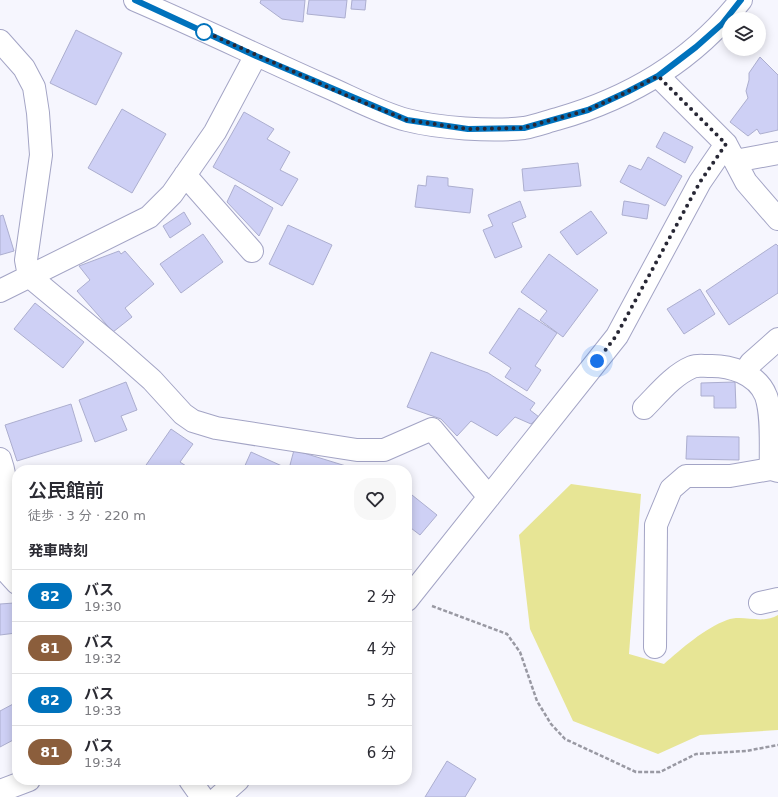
<!DOCTYPE html>
<html lang="ja">
<meta charset="utf-8">
<style>
body{margin:0;font-family:"DejaVu Sans","Noto Sans JP",sans-serif;background:#f7f7f7;color:#2b2b33;height:100vh;display:flex;flex-direction:column;font-size:15px;white-space:nowrap}
*{box-sizing:border-box;margin:0}
p{font-size:13px;color:#7c7c81}
.icon{flex:none;width:22px;height:22px;fill:none;stroke:currentColor;stroke-width:2;stroke-linecap:round;stroke-linejoin:round}
.map{position:relative;flex:1;overflow:hidden}
.side{position:absolute;left:12px;top:465px;width:400px;height:320px;display:flex;flex-direction:column;background:#fff;border-radius:16px;box-shadow:0 2px 10px #0003}
.side>*{flex:none}
.badge{padding:0 8px;border-radius:13px;font-size:14px;line-height:26px}
.controls{position:absolute;left:722px;top:12px;display:grid;gap:8px}
.controls a{display:grid;place-items:center;width:44px;height:44px;border-radius:50%;background:#fff;box-shadow:0 2px 10px #0003;font-size:20px}
.you{position:absolute;width:20px;height:20px;margin:-10px;border:3px solid #fff;border-radius:50%;background:#1a73e8;box-shadow:0 0 0 6px #1a73e833}
.map>.badge{position:absolute;translate:-50% -50%;box-shadow:0 0 0 2px #fff}
h2{padding:0 16px;font-size:15px;line-height:36px}
.round{display:grid;place-items:center;flex:none;width:42px;height:42px;border-radius:16px;background:#f7f7f7}
.overview{display:flex;align-items:center;justify-content:space-between;height:68px;padding:0 16px}
h1{font-size:19px;font-weight:600;line-height:30px}
ul{padding:0;list-style:none}
li{display:flex;align-items:center;gap:12px;height:52px;padding:0 16px;border-top:1px solid #e1e1e2}
li div{flex:1}
li b{display:block;font-size:15px}
li em{font-style:normal}
li .badge{min-width:44px;font-weight:700;text-align:center}
.map>svg:first-child{display:block}
.green{fill:#e7e595}
.building{fill:#ced0f5;stroke:#acaecf}
.lines{fill:none;stroke-linecap:round;stroke-linejoin:round}
.street-casing{stroke:#a3a4c5;stroke-width:24}
.secondary-casing{stroke:#a3a4c5;stroke-width:24}
.path{stroke:#9999a3;stroke-width:2.5;stroke-dasharray:4 2;stroke-linecap:butt}
.street{stroke:#fff;stroke-width:22}
.secondary{stroke:#fff;stroke-width:22}
.line-casing{stroke:#fff;stroke-width:9}
.line{stroke:#0072bc;stroke-width:6}
.walk{stroke:#282835;stroke-width:4;stroke-dasharray:0 7.2}
.stop-dot{fill:#fff;stroke:#0072bc;stroke-width:2}
</style>
<div class="map">
<svg width="778" height="797" viewBox="0 0 778 797">
<rect width="100%" height="100%" fill="#f6f6fe"/>
<path class="green" d="M571 484 641 494 629 654 664 664C681 649 705 628 727 620 743 614 762 625 778 615V730L700 735 658 754 573 721 530 629 519 535Z"/>
<path class="building" d="M261 0H305L303 22 282 19 260 3Z
M309 0H347L345 18 307 14Z
M352 0H366L365 10 351 9Z
M76 30 122 53 96 105 50 83Z
M760 57 778 75V130L760 134 757 129 748 136 730 122 748 98 746 91 749 80V73Z
M122 109 166 134 132 193 88 168Z
M244 112 274 129 267 139 290 152 280 170 298 179 282 206 213 167Z
M664 132 693 147 685 163 656 147Z
M648 157 682 176 665 206 620 182 629 165 641 170Z
M578 163 581 186 524 191 522 169Z
M427 176 448 178V186L473 189 470 213 415 207 418 185 426 186Z
M235 185 273 208 259 236 227 202Z
M520 201 526 217 512 223 522 247 495 258 483 230 493 226 488 215Z
M624 201 649 205 647 219 622 215Z
M591 211 607 233 577 255 560 232Z
M184 212 191 224 170 238 163 226Z
M3 215 14 251 0 255V216Z
M288 225 332 245 313 285 269 264Z
M203 234 223 262 181 293 160 264Z
M776 244 778 246V293L729 325 706 291Z
M119 251 121 254 125 251 154 284 125 308 132 317 113 332 77 291 90 280 79 266Z
M549 254 598 290 563 337 540 320 547 311 521 292Z
M700 289 715 314 684 334 667 309Z
M35 303 84 342 63 368 14 329Z
M519 308 557 333 535 366 541 370 527 391 505 377 511 368 489 353Z
M431 352 488 373 535 403 530 410 539 417 531 424 515 417 497 436 471 421 457 436 441 419 407 407Z
M126 382 137 410 121 416 127 430 95 442 79 400Z
M735 382 736 408H714V396H701V383Z
M71 404 82 441 17 461 5 425Z
M171 429 193 444 180 462 192 470H148L144 468Z
M687 436 739 437V460L686 459Z
M294 450 346 466 342 470H300L290 465Z
M251 452 282 466 280 470H243Z
M407 491 437 515 420 535 407 525Z
M14 603 16 633 0 635V604Z
M15 703 17 707V738L0 747V711Z
M447 761 476 779 465 797H425Z"/>
<g class="lines">
<defs>
<path id="street" d="M0 41 24 68 34 87 38 113 41 155 26 260 29 276 118 350 152 380 183 414 193 421 216 428 357 450H384L432 429 489 497
M658 76 726 144 746 182 778 219
M735 161 778 153
M185 175 252 251
M0 291 149 217 172 194 215 132 256 55
M744 373 751 363 778 339
M644 408C658 394 673 375 692 367 697 365 703 366 708 366 729 365 757 373 766 396 773 416 770 448 771 469
M0 459C12 492 6 536 5 570L17 583
M407 600 617 336 700 182 726 144
M760 603 778 599
M655 647 656 525 671 489 686 476H730L771 469 778 471
M190 780 202 797
M0 791 29 780
M219 797 238 780"/>
<path id="secondary" d="M135 0C198 27 260 57 323 85 349 96 380 113 407 120 438 128 492 132 524 128 535 126 546 122 557 119 631 98 693 61 741 0"/>
</defs>
<use href="#street" class="street-casing"/>
<use href="#secondary" class="secondary-casing"/>
<path class="path" d="M432 606 507 634 520 652 537 701 551 724 565 739 636 772H660L696 754 746 751 778 745"/>
<use href="#street" class="street"/>
<use href="#secondary" class="secondary"/>
</g>
<g class="lines">
<defs>
<path id="line" d="M135 0 256 56 407 120 468 129 524 128 588 110 627 92 658 76 696 47 722 24 741 0"/>
</defs>
<use href="#line" class="line-casing"/>
<use href="#line" class="line"/>
<path class="walk" d="M204 32 203 31 350 97 407 120 468 129 524 128 537 124 588 110 627 92 658 76 726 144 700 182 616 336 597 361"/>
</g>
<circle class="stop-dot" cx="204" cy="32" r="8"/>
</svg>
<div class="controls">
<a><svg class="icon" aria-label="layers" viewBox="0 0 24 24"><path d="M12 4l9 5-9 5-9-5zM3 14l9 5 9-5"/></svg></a>
</div>
<div class="you" style="left:597px;top:361px"></div>
<section class="side">
<div class="overview"><div><h1>公民館前</h1><p>徒歩 · 3 分 · 220 m</p></div><a class="round"><svg class="icon" aria-label="heart" viewBox="0 0 24 24"><path d="M12 20l-8-8c-3-5 5-10 8-4 3-6 11-1 8 4z"/></svg></a></div>
<h2>発車時刻</h2>
<ul>
<li><span class="badge" style="background:#0072bc;color:#fff">82</span><div><b>バス</b><p>19:30</p></div><em>2 分</em></li>
<li><span class="badge" style="background:#8b5e3c;color:#fff">81</span><div><b>バス</b><p>19:32</p></div><em>4 分</em></li>
<li><span class="badge" style="background:#0072bc;color:#fff">82</span><div><b>バス</b><p>19:33</p></div><em>5 分</em></li>
<li><span class="badge" style="background:#8b5e3c;color:#fff">81</span><div><b>バス</b><p>19:34</p></div><em>6 分</em></li>
</ul>
</section>
</div>
